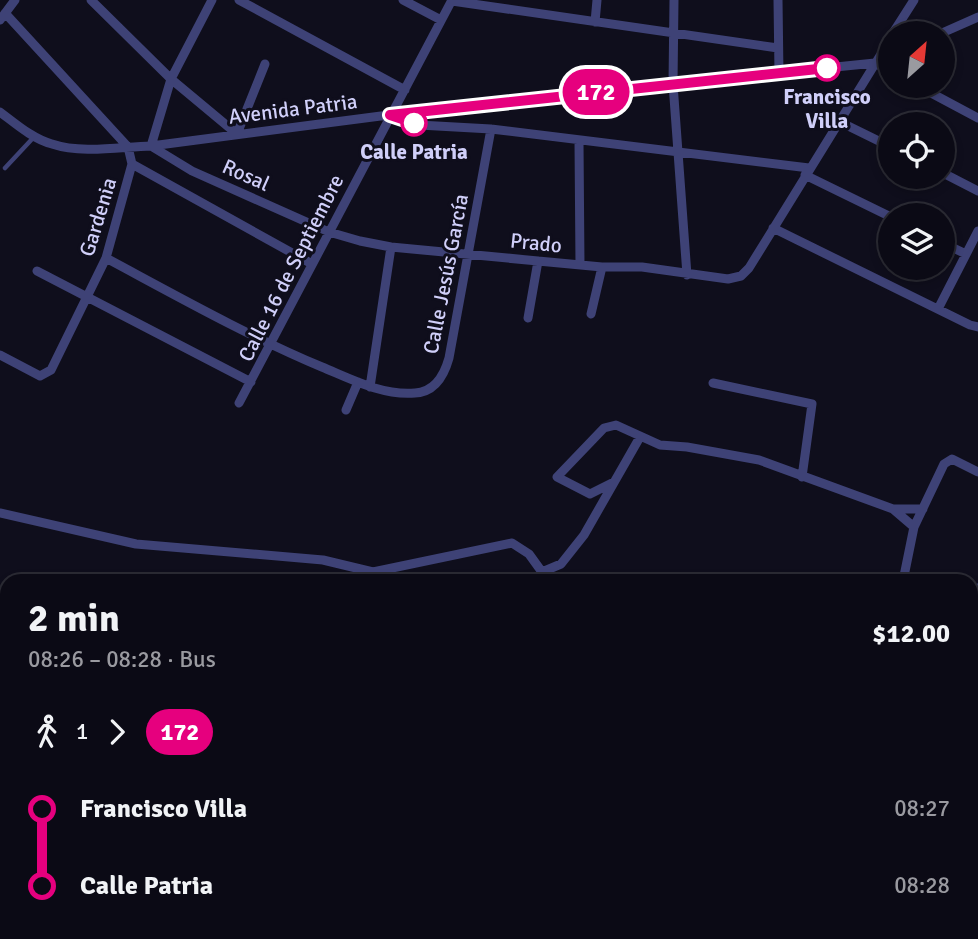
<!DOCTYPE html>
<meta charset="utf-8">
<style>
body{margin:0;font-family:Signika,sans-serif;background:#191822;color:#f1f3f6;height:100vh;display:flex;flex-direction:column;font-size:26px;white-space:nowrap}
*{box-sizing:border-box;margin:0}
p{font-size:23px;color:#9a9aa0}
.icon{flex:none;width:38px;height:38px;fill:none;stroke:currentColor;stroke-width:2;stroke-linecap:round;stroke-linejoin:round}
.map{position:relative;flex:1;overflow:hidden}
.side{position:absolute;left:0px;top:574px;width:978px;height:366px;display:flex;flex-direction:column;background:#0b0a15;border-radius:21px 21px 0 0;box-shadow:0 4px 10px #0003,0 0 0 2px #2b2b34}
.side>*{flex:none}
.badge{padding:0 14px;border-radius:23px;font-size:24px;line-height:46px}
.needle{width:46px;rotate:27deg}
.buttons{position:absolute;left:878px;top:21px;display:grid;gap:14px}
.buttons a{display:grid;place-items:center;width:77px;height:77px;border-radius:50%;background:#0b0a15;box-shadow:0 4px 10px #0003,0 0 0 2px #2b2b34;font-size:35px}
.map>.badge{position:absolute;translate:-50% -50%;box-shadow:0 0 0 4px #fff}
.legs{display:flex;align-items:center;gap:10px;height:77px;padding:0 28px;font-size:23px}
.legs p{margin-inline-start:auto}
.overview{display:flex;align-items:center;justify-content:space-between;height:119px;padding:0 28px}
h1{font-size:38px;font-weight:700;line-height:52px}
ul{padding:0 28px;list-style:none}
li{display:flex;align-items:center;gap:24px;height:77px;font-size:26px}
li i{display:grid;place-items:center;width:10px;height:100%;margin:0 9px;background:currentColor}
li i::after{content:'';width:18px;height:18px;margin:-9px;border:5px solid;border-radius:50%;background:#0b0a15}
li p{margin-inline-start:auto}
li:first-child i{background:linear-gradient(#0000 50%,currentColor 0)}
li:last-child i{background:linear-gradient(currentColor 50%,#0000 0)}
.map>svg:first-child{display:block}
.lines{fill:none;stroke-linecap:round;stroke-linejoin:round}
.lane{stroke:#3e4276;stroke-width:4.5}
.street{stroke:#3e4276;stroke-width:9}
.line-1-casing{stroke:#fff;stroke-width:16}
.line-1{stroke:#e6007e;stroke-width:10}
.stop-1-dot{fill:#fff;stroke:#e6007e;stroke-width:3.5}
.labels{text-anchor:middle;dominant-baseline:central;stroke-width:6;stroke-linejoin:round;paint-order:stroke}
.stop-label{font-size:21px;font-weight:bold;fill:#d0cff9;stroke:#0f0e1c}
.street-label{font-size:21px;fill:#d0cff9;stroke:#0f0e1c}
</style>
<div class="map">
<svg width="978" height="939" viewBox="0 0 978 939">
<rect width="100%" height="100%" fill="#0f0e1c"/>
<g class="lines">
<path class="lane" d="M5 168 33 138
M0 766 7 762
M0 814 7 813
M81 939 95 933
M467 939 468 933"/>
<path class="street" d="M91 0 171 79 237 134 265 64
M212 0 171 79 151 146 192 171 329 232 360 241 391 247 538 261 602 267H642L728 279 741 276 749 268 891 38
M239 0 405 90
M403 0 441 20
M674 0 673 84 687 275
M778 0 779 74
M452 1 778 48
M0 20 15 0
M595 22 597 0
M893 33 914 0
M942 33 978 17
M875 63 891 71
M918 86 978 118
M0 112C16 124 33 139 52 144 82 154 119 147 151 146L473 104 875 63 891 56
M392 115 419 125 491 129 809 168
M838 121 891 147
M579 142 580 265
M132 164 312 264
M943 173 978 191
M805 175 891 217
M773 228 970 325 978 327
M943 243 966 254
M106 258C177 296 248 336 322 367 351 379 383 396 415 393 435 392 444 376 449 358L491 129
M37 271 251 382
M938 309 978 231
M591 314 602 267
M528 318 538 261
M0 355 40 376 51 370 106 258 132 164 128 147 5 13
M713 383 812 404 802 477
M370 387 391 247
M239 403 452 0
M346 410 358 382
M612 483 590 494 557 477 604 428 616 425 660 445 687 447 759 460 893 509H923
M893 509 914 527
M0 513 136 544 323 560 373 572 512 543 529 554 542 572 532 581
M542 572 561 564 584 535 640 437
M903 581 914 527 944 464 952 459 978 472
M971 598 978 588
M971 608H978
M0 695 7 700
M156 933 159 939"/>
</g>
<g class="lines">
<defs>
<path id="line-1" d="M414 123 390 115 827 68"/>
</defs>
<use href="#line-1" class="line-1-casing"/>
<use href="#line-1" class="line-1"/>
</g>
<g class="stop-1-dot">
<circle cx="827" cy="68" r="12"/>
<circle cx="414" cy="123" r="12"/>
</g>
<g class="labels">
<g class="stop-label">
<text x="827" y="97">Francisco<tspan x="827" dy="24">Villa</tspan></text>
<text x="414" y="152">Calle Patria</text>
</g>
<g class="street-label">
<text transform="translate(293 109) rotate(-7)">Avenida Patria</text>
<text transform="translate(246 175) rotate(24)">Rosal</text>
<text transform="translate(98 217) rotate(-73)">Gardenia</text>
<text transform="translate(536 243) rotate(6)">Prado</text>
<text transform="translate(291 268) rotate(-63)">Calle 16 de Septiembre</text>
<text transform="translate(446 274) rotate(-79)">Calle Jesús García</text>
</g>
</g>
</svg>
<div class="buttons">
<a><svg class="needle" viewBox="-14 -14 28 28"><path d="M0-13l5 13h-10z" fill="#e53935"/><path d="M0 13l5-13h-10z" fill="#9a9aa0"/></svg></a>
<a><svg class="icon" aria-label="locate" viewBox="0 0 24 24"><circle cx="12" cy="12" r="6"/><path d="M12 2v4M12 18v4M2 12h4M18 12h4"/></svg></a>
<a><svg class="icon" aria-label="layers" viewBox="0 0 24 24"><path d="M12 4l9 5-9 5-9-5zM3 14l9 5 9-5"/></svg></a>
</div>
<b class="badge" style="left:596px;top:92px;background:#e6007e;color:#fff">172</b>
<section class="side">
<div class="overview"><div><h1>2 min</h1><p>08:26 – 08:28 · Bus</p></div><b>$12.00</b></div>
<div class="legs"><svg class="icon" aria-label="walk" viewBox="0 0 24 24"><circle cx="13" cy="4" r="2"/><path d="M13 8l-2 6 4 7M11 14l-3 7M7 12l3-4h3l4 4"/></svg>1<svg class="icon" aria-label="forward" viewBox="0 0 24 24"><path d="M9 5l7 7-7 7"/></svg><b class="badge" style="background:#e6007e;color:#fff">172</b></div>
<ul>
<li><i style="color:#e6007e"></i><b>Francisco Villa</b><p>08:27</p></li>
<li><i style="color:#e6007e"></i><b>Calle Patria</b><p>08:28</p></li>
</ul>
</section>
</div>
